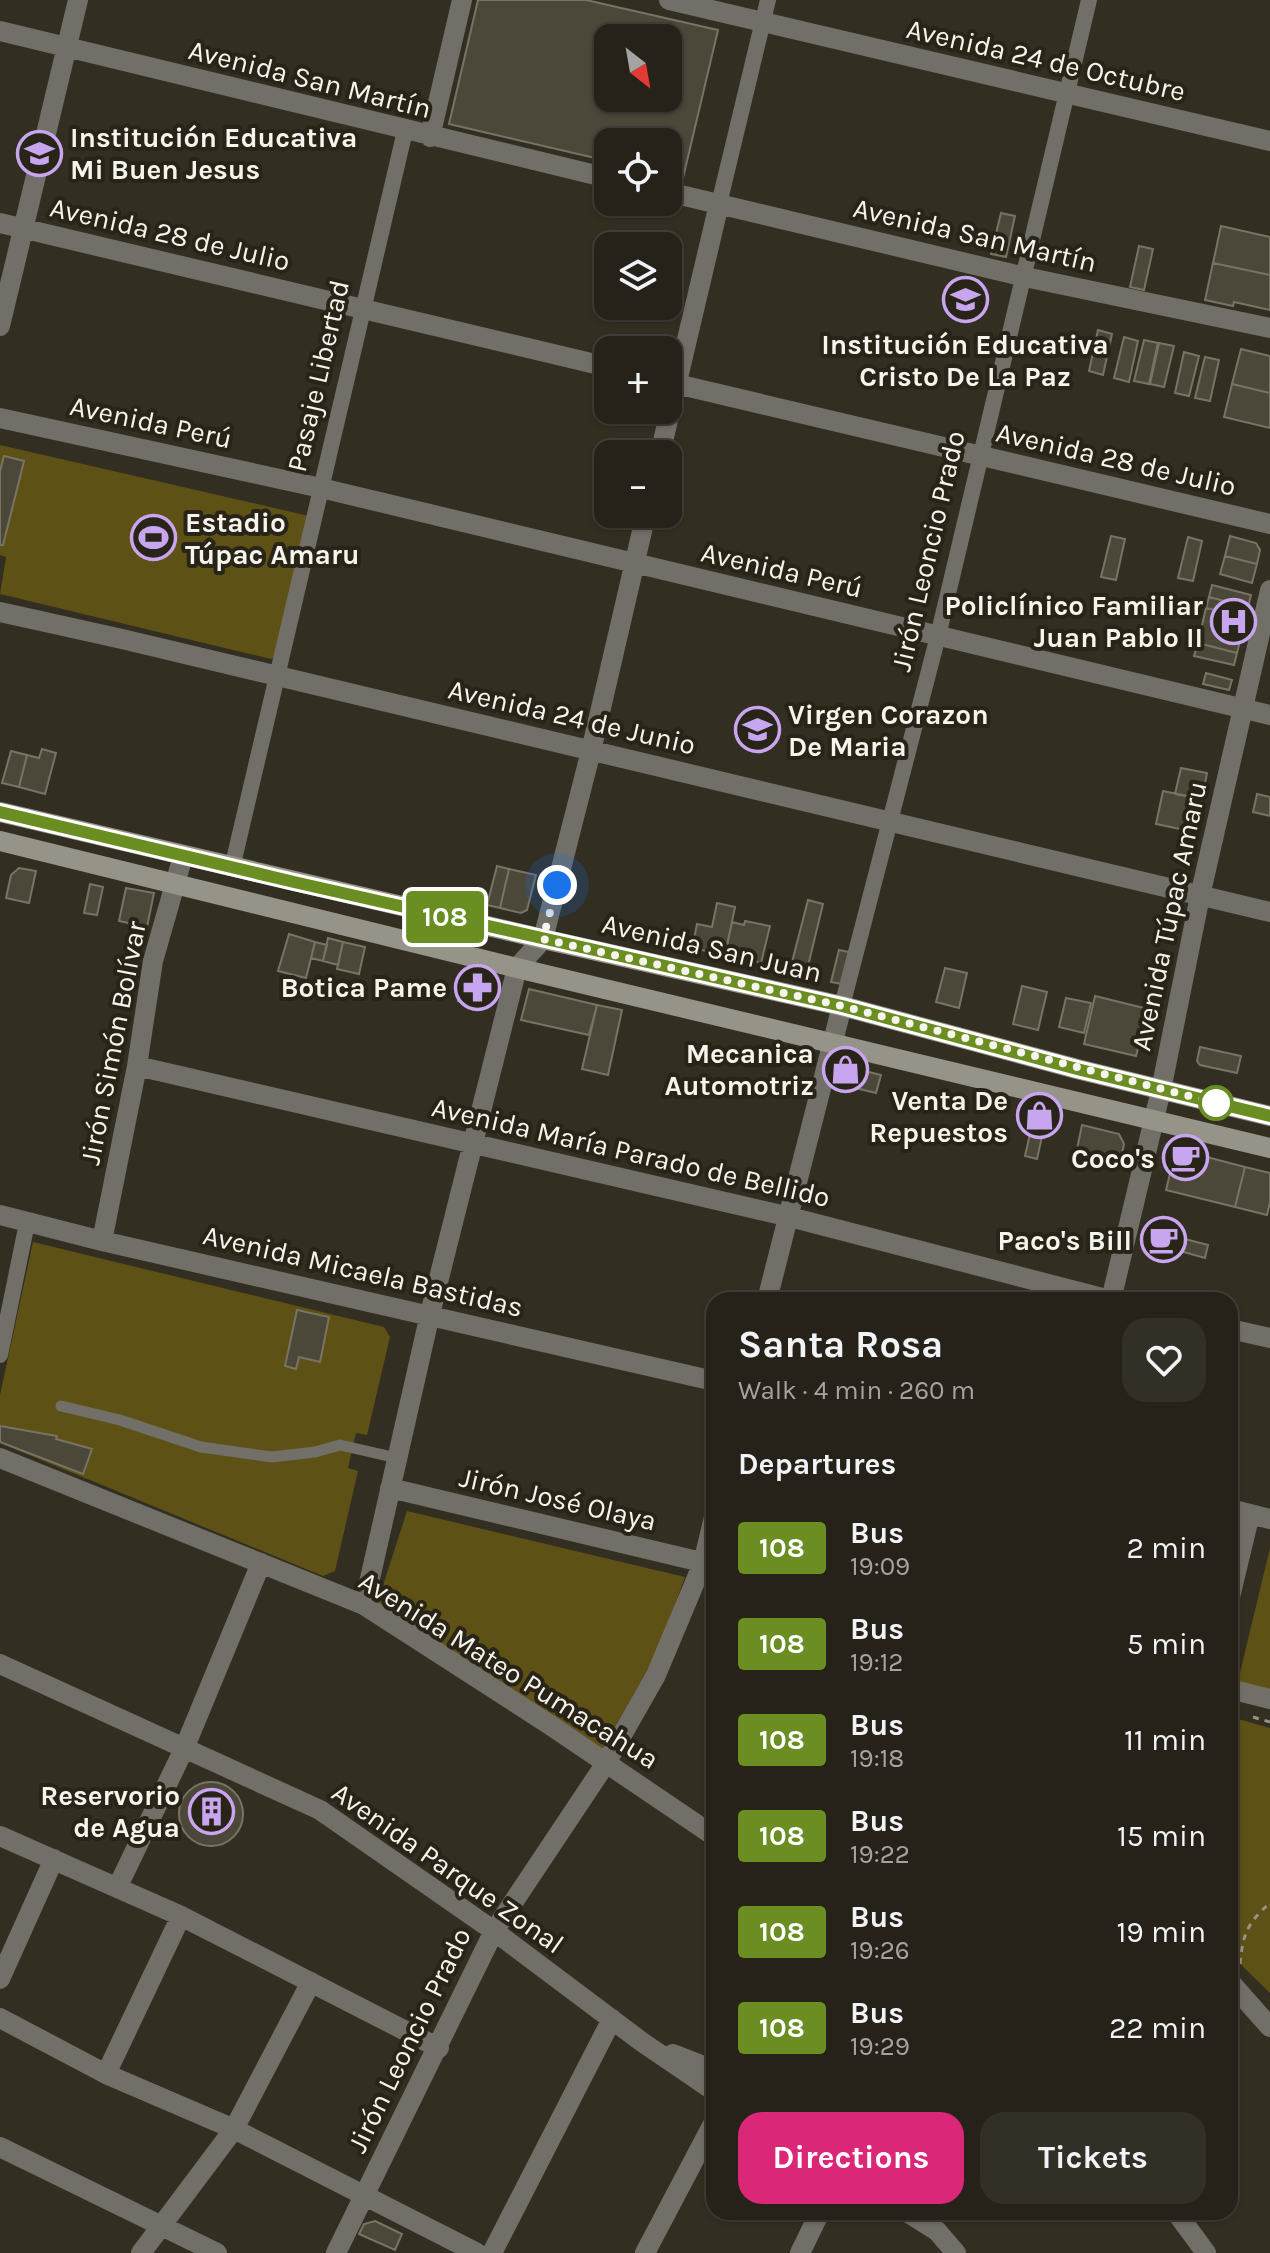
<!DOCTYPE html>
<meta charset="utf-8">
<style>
body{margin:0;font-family:Karla,sans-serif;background:#322f26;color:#f1f3f6;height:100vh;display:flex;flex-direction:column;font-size:30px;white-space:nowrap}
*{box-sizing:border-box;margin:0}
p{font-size:26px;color:#a4a4a2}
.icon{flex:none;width:44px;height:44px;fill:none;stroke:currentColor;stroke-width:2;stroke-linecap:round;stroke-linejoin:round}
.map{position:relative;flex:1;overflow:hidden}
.panel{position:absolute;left:706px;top:1292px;width:532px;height:928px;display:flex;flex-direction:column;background:#262219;border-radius:24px;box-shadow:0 2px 6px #0004,0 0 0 2px #423f38}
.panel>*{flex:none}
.badge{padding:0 16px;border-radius:6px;font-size:28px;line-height:52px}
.needle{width:52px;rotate:149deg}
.fabs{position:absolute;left:594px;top:24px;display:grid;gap:16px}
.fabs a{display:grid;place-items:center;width:88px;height:88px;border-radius:16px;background:#262219;box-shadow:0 2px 6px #0004,0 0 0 2px #423f38;font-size:40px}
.you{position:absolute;width:40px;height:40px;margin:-20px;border:6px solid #fff;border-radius:50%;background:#1a73e8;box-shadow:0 0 0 12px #1a73e833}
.map>.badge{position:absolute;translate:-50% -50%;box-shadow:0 0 0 4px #fff}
h2{padding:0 32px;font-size:30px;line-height:72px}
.round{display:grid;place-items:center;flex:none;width:84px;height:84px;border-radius:24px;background:#322f26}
.overview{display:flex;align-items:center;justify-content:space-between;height:136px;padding:0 32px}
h1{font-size:38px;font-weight:700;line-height:60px}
.primary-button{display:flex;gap:16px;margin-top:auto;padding:16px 32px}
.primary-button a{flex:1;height:92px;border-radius:24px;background:#db2777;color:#fff;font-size:32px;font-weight:700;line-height:92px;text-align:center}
.primary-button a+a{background:#322f26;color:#f1f3f6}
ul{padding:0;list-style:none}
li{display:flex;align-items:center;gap:24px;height:96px;padding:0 32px}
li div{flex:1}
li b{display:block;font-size:30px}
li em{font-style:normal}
li .badge{min-width:88px;font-weight:700;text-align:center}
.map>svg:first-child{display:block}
.green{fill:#5e5115}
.building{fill:#4b4739;stroke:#787464;stroke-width:2;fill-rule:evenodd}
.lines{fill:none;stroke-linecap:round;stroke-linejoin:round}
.path{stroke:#959288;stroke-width:3;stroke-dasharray:6 6;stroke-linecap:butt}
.service{stroke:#716f68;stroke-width:11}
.pedestrian{stroke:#716f68;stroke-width:16}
.minor{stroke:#716f68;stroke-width:20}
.tertiary{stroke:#716f68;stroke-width:20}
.secondary{stroke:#969388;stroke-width:20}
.line-casing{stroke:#fff;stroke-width:18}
.line{stroke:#6b8e23;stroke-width:12}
.walk{stroke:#f6f4ec;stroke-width:8;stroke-dasharray:0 14.4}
.stop-dot{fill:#fff;stroke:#6b8e23;stroke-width:4}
.labels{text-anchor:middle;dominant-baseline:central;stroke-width:8;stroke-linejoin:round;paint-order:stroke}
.street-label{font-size:28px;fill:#f6f4ec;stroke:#282417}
.poi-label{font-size:28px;font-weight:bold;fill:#f6f4ec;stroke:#282417;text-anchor:end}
</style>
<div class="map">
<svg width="1270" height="2253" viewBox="0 0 1270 2253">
<rect width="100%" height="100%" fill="#322e21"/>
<path class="green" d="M0 445 309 516 275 657 271 659 0 594 6 557 0 555Z
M33 1242 384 1327 390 1337 367 1435 356 1433 348 1468 358 1471 335 1571 323 1576 0 1443V1395Z
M407 1511 685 1577 657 1653 601 1751 377 1604Z
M1270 1548V1693L1237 1685Z
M1231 1717 1270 1728V1993L1230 1954Z"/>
<path class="building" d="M478 0H586L718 30 683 178 668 174V142H608V161L449 124ZM608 38H668V98H608Z
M1001 213 1015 216 1006 257 991 254Z
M1221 226 1270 237V275L1213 263Z
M1139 246 1153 249 1144 290 1130 287Z
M1213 263 1270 275V310L1234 302 1233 306 1205 300Z
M1098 330 1112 334 1103 375 1089 371Z
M1124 337 1138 341 1129 382 1114 378Z
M1144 340 1158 343 1149 384 1134 381Z
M1159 343 1174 346 1164 387 1150 384Z
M1241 349 1270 356V393L1232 384Z
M1184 352 1199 356 1189 396 1175 393Z
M1205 357 1219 360 1210 401 1195 398Z
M1232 384 1270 393V428L1224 417Z
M4 456 24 461 3 545H0V471Z
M1111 536 1125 539 1116 580 1101 577Z
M1230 536 1256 543 1260 550 1257 564 1225 556Z
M1188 537 1202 541 1193 581 1178 578Z
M1225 556 1257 564 1252 583 1220 574Z
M1212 585 1251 595 1248 607 1209 597Z
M1209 597 1248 607 1246 617 1206 608Z
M1206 608 1246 617 1237 653 1198 643Z
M1198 643 1237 653 1234 665 1194 656Z
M1206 673 1232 680 1229 690 1203 684Z
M42 749 56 753 45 794 19 787 27 755 39 758Z
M11 751 27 755 19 787 2 783Z
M1181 768 1207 773 1202 799 1175 794Z
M1163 791 1202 799 1195 832 1156 824Z
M1257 794 1270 797V816L1253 812Z
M497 866 509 869 500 908 487 905Z
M19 868 36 871 29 903 6 898 11 875Z
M509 869 536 875 527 910 521 913 500 908Z
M90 884 103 887 97 915 84 913Z
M126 888 154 893 147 927 119 921Z
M808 900 823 904 807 970 791 966Z
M717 903 735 907 725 955 692 948 697 924 712 927Z
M745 921 770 926 761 963 725 955 732 922 744 925Z
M289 934 315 942 306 978 278 971Z
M328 938 343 942 338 965 323 961Z
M315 942 327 945 323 961 311 958Z
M343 942 365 947 359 974 337 969Z
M839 950 849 952 842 984 831 982Z
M945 968 967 973 959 1008 936 1002Z
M464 980 482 984 485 991 481 1006 458 1001Z
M1022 986 1047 992 1038 1030 1013 1024Z
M529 989 597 1005 589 1035 521 1020Z
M1095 996 1148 1009 1136 1056 1084 1044Z
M1066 998 1091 1003 1084 1033 1059 1027Z
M597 1005 622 1010 608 1075 582 1069Z
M1200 1047 1241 1056 1237 1073 1200 1065 1197 1061Z
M836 1064 881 1075 876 1093 831 1082Z
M1035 1112 1047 1114 1037 1159 1025 1156Z
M1082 1125 1119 1134 1124 1144 1120 1164 1076 1154Z
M1176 1149 1245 1167 1235 1207 1166 1190Z
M1245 1167 1270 1173V1202L1267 1215 1235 1207Z
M1158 1232 1208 1245 1205 1258 1155 1244Z
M297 1310 329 1317 320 1362 299 1357 296 1369 285 1366Z
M0 1426 57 1436 56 1439 92 1449 83 1474 0 1442Z
M179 1814a32 32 0 1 1 64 0a32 32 0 1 1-64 0Z
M375 2221 402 2234 395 2250 359 2234 364 2224Z"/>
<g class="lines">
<path class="path" d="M1253 1717 1270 1722
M1240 1964C1243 1934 1247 1923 1270 1903"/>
<path class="service" d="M61 1406 120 1420 201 1447 272 1457 315 1452 340 1445 397 1458"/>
<path class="pedestrian" d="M719 204 768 0
M232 868 405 131
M842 1006 938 636 1089 0
M0 1355 27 1223"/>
<path class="minor" d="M669 0 1270 141
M0 31 608 178
M430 137 462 0
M668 192 1025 277 1270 328
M0 223 608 367
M0 326 78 0
M668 382 1270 524
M0 418 321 488 1270 715
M660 454 719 204
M0 612 122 639 1270 912
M137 1066 786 1216 1110 1300
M0 1215 102 1241 714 1381
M102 1241 137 1066 153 961 183 856
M767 1300 842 1006
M1230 1329 1270 1338
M0 1458 364 1605 550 1725 714 1836
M390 1488 714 1565
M1230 1509 1270 1519
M1230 1597 1250 1514
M364 1605 430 1314 517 968 543 939 591 751 646 514
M0 1664 320 1810 494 1931 642 2042 714 2091
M1230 1689 1270 1699
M0 1836 181 1916 439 2048
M118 1886 184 1749 261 1563
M0 1979 54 1859
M1230 1982 1270 2027
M0 2018 106 2074 234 2129 477 2253
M673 2054 714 2070
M106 2074 181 1916
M0 2147 217 2253
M907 2212 937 2231 956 2253
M141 2253 234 2129 311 1982
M336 2253 494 1931 606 1763 656 1675 703 1563 714 1517
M492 2253 612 2019
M645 2253 714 2122
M800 2253 820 2212"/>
<path class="tertiary" d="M1111 1300 1161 1090 1200 896 1270 590
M1176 2212 1206 2253"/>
<path class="secondary" d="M0 812 543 939 842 1006 1077 1069 1270 1116
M0 841 517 968 1270 1148"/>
</g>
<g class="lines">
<defs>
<path id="line" d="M0 812 294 882 842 1006 1077 1069 1270 1116"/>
</defs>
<use href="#line" class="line-casing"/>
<use href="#line" class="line"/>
<path class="walk" d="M557 885 543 939 842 1006 1216 1103"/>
</g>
<defs>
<symbol id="school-ring" viewBox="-11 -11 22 22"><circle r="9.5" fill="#282417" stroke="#c8a5ef" stroke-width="1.5"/><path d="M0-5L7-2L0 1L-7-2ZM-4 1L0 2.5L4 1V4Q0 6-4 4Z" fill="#c8a5ef"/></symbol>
<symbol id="stadium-ring" viewBox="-11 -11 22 22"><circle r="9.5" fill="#282417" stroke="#c8a5ef" stroke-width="1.5"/><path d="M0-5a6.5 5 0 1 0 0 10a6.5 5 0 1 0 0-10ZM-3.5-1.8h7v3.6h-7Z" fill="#c8a5ef"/></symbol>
<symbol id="hospital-ring" viewBox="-11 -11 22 22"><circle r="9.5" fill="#282417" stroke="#c8a5ef" stroke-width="1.5"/><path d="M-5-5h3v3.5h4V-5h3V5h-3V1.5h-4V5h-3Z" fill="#c8a5ef"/></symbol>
<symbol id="pharmacy-ring" viewBox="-11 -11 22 22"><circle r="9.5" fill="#282417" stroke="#c8a5ef" stroke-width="1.5"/><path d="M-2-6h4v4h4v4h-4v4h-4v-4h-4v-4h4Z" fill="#c8a5ef"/></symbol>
<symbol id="shop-ring" viewBox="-11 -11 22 22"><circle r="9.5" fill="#282417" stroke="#c8a5ef" stroke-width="1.5"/><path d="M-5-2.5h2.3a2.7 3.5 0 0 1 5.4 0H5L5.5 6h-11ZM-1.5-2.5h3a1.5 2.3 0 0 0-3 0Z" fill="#c8a5ef"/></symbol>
<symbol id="cafe-ring" viewBox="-11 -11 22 22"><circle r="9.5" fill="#282417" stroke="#c8a5ef" stroke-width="1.5"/><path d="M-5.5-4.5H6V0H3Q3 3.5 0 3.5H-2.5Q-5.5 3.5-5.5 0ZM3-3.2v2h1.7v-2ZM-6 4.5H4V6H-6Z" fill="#c8a5ef"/></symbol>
<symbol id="building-ring" viewBox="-11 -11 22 22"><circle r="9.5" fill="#282417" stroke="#c8a5ef" stroke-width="1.5"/><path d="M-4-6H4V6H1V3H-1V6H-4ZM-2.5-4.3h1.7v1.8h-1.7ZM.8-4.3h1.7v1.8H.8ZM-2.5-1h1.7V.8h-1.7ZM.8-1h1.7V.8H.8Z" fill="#c8a5ef"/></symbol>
</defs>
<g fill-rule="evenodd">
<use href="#school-ring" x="14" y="128" width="51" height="51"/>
<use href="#school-ring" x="940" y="274" width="51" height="51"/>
<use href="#stadium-ring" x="128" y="512" width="51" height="51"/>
<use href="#hospital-ring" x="1208" y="596" width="51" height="51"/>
<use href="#school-ring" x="732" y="704" width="51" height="51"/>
<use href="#pharmacy-ring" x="452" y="962" width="51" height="51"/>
<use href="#shop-ring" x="820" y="1044" width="51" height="51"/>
<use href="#shop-ring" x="1014" y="1090" width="51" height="51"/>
<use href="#cafe-ring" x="1160" y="1132" width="51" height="51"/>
<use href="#cafe-ring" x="1138" y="1214" width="51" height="51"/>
<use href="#building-ring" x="186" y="1786" width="51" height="51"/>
</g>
<circle class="stop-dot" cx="1216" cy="1103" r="16"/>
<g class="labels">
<g class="street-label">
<text transform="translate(1046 60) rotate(13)">Avenida 24 de Octubre</text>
<text transform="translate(310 79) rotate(14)">Avenida San Martín</text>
<text transform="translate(170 234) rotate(13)">Avenida 28 de Julio</text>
<text transform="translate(975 235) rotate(13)">Avenida San Martín</text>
<text transform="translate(318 376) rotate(-77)">Pasaje Libertad</text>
<text transform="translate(151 422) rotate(12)">Avenida Perú</text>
<text transform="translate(1116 459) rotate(13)">Avenida 28 de Julio</text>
<text transform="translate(928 551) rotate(-77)">Jirón Leoncio Prado</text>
<text transform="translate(782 570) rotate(13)">Avenida Perú</text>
<text transform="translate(572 717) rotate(13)">Avenida 24 de Junio</text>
<text transform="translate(1169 916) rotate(-78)">Avenida Túpac Amaru</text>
<text transform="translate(712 948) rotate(13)">Avenida San Juan</text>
<text transform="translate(113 1043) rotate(-79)">Jirón Simón Bolívar</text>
<text transform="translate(631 1152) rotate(13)">Avenida María Parado de Bellido</text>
<text transform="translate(363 1271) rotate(13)">Avenida Micaela Bastidas</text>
<text transform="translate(558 1499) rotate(13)">Jirón José Olaya</text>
<text transform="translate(509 1670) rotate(32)">Avenida Mateo Pumacahua</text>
<text transform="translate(448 1868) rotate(35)">Avenida Parque Zonal</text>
<text transform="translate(409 2040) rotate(-64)">Jirón Leoncio Prado</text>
</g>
<g class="poi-label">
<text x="70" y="137" text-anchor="start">Institución Educativa<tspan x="70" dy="32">Mi Buen Jesus</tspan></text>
<text x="965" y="344" text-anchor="middle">Institución Educativa<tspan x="965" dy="32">Cristo De La Paz</tspan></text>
<text x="185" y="522" text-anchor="start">Estadio<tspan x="185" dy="32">Túpac Amaru</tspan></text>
<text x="1203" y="605">Policlínico Familiar<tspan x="1203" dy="32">Juan Pablo II</tspan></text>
<text x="788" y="714" text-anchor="start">Virgen Corazon<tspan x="788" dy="32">De Maria</tspan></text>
<text x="447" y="987">Botica Pame</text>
<text x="814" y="1053">Mecanica<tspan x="814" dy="32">Automotriz</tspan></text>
<text x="1008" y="1100">Venta De<tspan x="1008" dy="32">Repuestos</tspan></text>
<text x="1155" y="1158">Coco's</text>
<text x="1132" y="1240">Paco's Bill</text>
<text x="180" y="1795">Reservorio<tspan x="180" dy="32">de Agua</tspan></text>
</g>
</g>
</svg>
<div class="fabs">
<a><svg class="needle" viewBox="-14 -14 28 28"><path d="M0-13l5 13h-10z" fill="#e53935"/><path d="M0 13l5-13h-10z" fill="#a4a4a2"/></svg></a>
<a><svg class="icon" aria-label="locate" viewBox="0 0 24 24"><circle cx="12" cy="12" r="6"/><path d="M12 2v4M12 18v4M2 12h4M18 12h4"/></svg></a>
<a><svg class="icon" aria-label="layers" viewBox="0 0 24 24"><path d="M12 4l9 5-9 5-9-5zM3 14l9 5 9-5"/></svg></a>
<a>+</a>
<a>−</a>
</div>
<div class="you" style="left:557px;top:885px"></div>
<b class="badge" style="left:445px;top:917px;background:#6b8e23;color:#fff">108</b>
<section class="panel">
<div class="overview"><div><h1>Santa Rosa</h1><p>Walk · 4 min · 260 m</p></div><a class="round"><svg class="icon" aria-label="heart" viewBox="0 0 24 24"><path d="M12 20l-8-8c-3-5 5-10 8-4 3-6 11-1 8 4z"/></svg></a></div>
<h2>Departures</h2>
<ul>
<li><span class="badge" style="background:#6b8e23;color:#fff">108</span><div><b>Bus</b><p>19:09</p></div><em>2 min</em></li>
<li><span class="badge" style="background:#6b8e23;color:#fff">108</span><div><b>Bus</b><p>19:12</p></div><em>5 min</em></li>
<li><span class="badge" style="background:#6b8e23;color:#fff">108</span><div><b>Bus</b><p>19:18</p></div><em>11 min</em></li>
<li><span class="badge" style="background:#6b8e23;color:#fff">108</span><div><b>Bus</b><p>19:22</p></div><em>15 min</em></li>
<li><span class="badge" style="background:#6b8e23;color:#fff">108</span><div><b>Bus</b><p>19:26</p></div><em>19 min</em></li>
<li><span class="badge" style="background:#6b8e23;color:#fff">108</span><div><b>Bus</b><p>19:29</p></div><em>22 min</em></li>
</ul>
<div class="primary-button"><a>Directions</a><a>Tickets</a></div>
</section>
</div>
